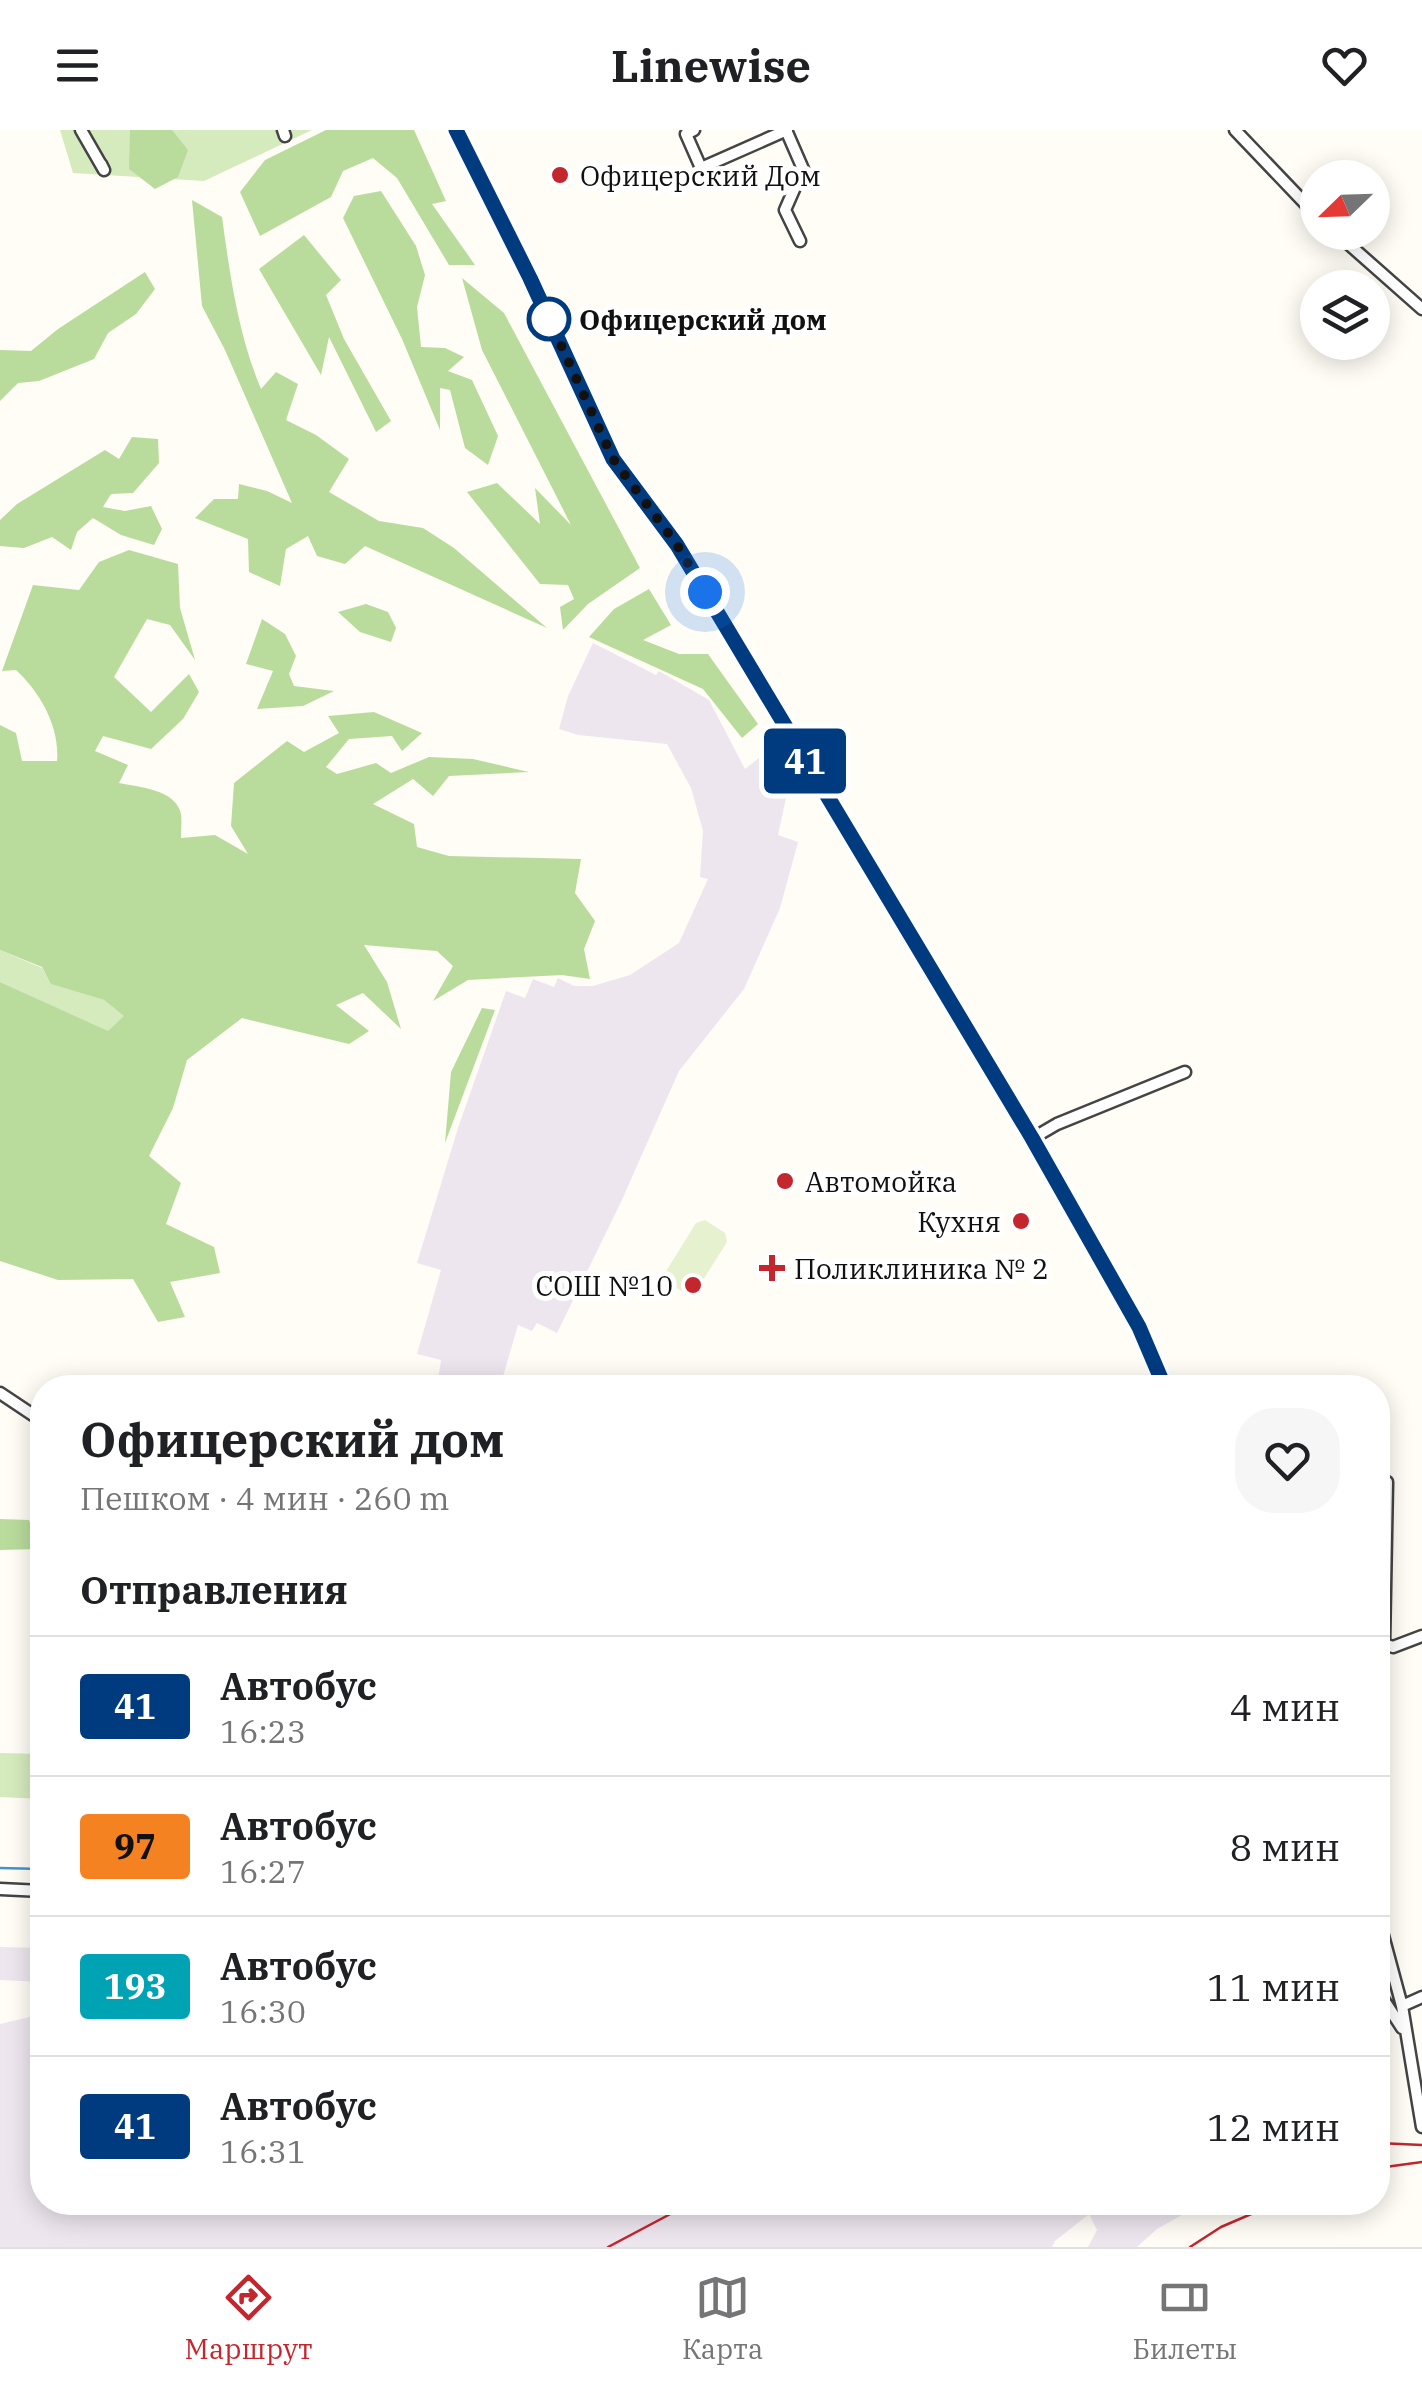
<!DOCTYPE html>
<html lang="ru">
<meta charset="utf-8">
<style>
body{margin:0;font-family:"IBM Plex Serif",serif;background:#f6f6f6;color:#202124;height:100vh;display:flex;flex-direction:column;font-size:38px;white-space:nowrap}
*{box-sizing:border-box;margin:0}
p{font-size:32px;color:#757577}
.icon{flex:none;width:55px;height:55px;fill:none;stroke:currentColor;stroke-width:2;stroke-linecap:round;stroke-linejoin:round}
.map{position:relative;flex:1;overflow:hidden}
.panel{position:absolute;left:30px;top:1245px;width:1360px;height:840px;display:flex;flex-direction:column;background:#fff;border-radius:40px;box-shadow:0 5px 25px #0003}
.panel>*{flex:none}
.badge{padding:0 20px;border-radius:8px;font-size:35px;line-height:65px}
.needle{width:65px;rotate:247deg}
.buttons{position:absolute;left:1300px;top:30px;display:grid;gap:20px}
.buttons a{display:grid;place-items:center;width:90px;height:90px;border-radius:50%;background:#fff;box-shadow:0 5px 25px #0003;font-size:50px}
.you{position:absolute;width:50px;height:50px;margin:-25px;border:8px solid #fff;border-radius:50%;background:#1a73e8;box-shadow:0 0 0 15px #1a73e833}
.map>.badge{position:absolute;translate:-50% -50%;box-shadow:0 0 0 5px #fff}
h2{padding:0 50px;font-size:38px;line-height:90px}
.round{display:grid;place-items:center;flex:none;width:105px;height:105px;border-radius:40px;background:#f6f6f6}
.summary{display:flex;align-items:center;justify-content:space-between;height:170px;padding:0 50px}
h1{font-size:48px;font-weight:800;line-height:75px}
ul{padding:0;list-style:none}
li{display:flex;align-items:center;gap:30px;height:140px;padding:0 50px;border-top:2px solid #e0e0e0}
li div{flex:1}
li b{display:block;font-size:38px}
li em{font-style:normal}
li .badge{min-width:110px;font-weight:700;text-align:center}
header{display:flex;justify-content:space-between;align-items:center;height:130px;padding:0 50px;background:#fff;font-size:45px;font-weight:800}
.dock{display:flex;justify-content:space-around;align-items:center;height:140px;border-top:2px solid #e0e0e0;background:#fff;font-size:28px;color:#757577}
.dock a{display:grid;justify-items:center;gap:5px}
.dock .on{color:#c4262e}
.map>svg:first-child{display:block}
.industrial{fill:#eee6ef}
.green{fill:#d5ebbd}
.forest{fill:#b9dc9c}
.pitch{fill:#e6f2cf}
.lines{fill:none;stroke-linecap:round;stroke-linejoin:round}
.stream{stroke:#3f96cf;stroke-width:2.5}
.minor-casing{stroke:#444;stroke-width:15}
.minor{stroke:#fff;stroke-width:10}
.rail{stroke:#c4262e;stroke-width:2.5}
.line-casing{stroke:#fff;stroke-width:22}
.line{stroke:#003b80;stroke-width:15}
.walk{stroke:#111;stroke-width:10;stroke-dasharray:0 18}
.poi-dot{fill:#c4262e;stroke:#fff;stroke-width:4}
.stop-dot{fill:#fff;stroke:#003b80;stroke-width:5}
.labels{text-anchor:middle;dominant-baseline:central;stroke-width:10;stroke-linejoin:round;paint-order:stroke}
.poi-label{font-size:28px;fill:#111;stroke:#fff;text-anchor:start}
.stop-label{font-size:28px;font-weight:bold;fill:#111;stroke:#fff;text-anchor:start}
</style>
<header><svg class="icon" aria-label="menu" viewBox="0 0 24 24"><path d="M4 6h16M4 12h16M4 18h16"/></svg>Linewise<svg class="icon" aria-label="heart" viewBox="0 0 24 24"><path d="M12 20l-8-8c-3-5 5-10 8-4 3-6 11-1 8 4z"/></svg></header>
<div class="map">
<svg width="1422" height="2117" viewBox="0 0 1422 2117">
<rect width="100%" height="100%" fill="#fffdf5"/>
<path class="industrial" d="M593 513 656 545 659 541 709 570 745 639 774 616 786 637 782 643 791 645 778 705 798 712 780 778 744 859 679 941 621 1072 557 1203 537 1193 532 1201 518 1195 500 1257H437L441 1230 417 1224 441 1140 417 1133 458 998 506 861 525 868 533 849 554 857 558 848 574 856H593L630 845 679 813 708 749 700 747 703 701 691 658 667 614 578 605 559 599 568 566Z
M0 1817 42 1818V1852L0 1850Z
M42 1884V2072L1203 2073 1157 2099 1137 2117H1088L1097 2100 1089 2084 1055 2111 1052 2117H0V1894Z"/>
<path class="green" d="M60 0H312L204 51 73 43Z
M0 820 42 838 52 854 104 870 125 886 108 902 0 852Z
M0 1623 42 1624V1669L0 1667Z"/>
<path class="forest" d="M130 0H172L188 20 178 47 155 59 129 39Z
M326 0H414L446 71 432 74 475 135H449L397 48 373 28 343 41 331 67 260 106 240 62 265 30Z
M381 61 416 116 425 145 417 177 421 217 445 218 464 227 448 241 472 250 498 306 488 335 465 318 450 260 440 258V300L402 209 343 88 354 66Z
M192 70 222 87C230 145 238 204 261 259L276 242 298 254 286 290 316 305 349 329 329 362 379 391 423 398 454 418 547 498 365 416 345 434 317 426 308 406 286 419 280 456 249 442 248 409 195 388 214 369H238L239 354 267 361 292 373 225 220 202 176Z
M304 105 341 150 326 165 344 209 391 291 376 302 329 207 321 245 259 139Z
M145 142 155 159 136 184 108 203 94 229 39 251 18 253 0 271V220L31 221 58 199Z
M462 148 504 183 640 438 588 474 563 500 560 477 574 469 568 455 540 454 467 362 497 353 540 394 535 358 571 395 482 220Z
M132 307 158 309 159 333 133 363 111 364 103 377 125 381 151 376 162 399 154 415 121 405 93 388 77 402 71 420 52 407 24 418 0 416V390L17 374 105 320 119 329Z
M129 420 178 434 180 478 195 530 170 495 147 489 114 547 151 582 189 544 199 562 183 589 151 619 103 606 95 621 128 635 119 653C138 657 176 659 181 684 182 691 181 701 181 708L215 705 248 724 231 696 234 653 287 611 304 622 339 603 328 586 374 582 422 603 402 621 392 606 349 609 326 637 337 644 376 633 391 643 429 627 473 629 529 642 449 646 433 666 413 649 373 674 414 694 417 717 449 726 581 729 575 763 595 791 584 819 590 849 562 845 468 850 433 871 453 836 437 821 364 815 387 852 401 899 363 863 336 875 369 901 349 914 242 888 187 930 173 978 149 1026 181 1053 166 1094 214 1117 220 1143 170 1152 185 1187 158 1192 133 1149 58 1150 0 1131V852L108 901 124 886 104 870 51 854 42 837 0 820V595L16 603 22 631H57C60 597 40 562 16 540L2 541 33 455 79 460 99 432Z
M649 459 671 495 643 510 679 524H708L758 594 742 608 703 559 589 507 614 479Z
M366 474 388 482 396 498 391 512 360 502 338 482Z
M262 489 285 504 296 526 289 544 294 556 334 561 303 576 257 579 273 541 246 534Z
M482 878 495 880 445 1013 451 942Z
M0 1389 29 1390 39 1419 0 1420Z"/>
<path class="pitch" d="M705 1090 725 1103 727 1112 696 1161 687 1164 668 1153 665 1143 696 1093Z"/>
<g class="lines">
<path class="stream" d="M0 1738 42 1739"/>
<defs>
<path id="minor" d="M81 0 104 40 101 34
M283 0 285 6
M456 0 531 148 613 329 677 415 1033 1008 1139 1197 1165 1258
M694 0 686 4 701 38 787 0
M786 0 803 39 785 80 800 111
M1235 0 1318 87
M1335 102 1422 179
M1033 1008 1057 994 1185 942
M0 1263 42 1291
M1387 1352 1384 1514 1393 1517 1422 1506
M0 1759 42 1761
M1378 1787 1402 1876 1422 1997
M1378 1861 1402 1898
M1402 1876 1422 1867"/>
</defs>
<use href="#minor" class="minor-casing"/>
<use href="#minor" class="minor"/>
<path class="rail" d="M1378 2013 1422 2015
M1378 2038 1422 2032
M608 2117 693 2072
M1190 2117 1221 2097 1279 2072"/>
</g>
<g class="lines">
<defs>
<path id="line" d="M456 0 530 148 613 329 677 415 1032 1008 1139 1197 1165 1258"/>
</defs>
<use href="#line" class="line-casing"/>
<use href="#line" class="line"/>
<path class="walk" d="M549 189 544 178 613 329 677 415 705 462"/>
</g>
<g class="poi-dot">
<circle cx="560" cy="45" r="10"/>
<circle cx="785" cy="1051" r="10"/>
<circle cx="1021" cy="1091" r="10"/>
<path d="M767 1123h10v10h10v10h-10v10h-10v-10h-10v-10h10z"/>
<circle cx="693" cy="1155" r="10"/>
</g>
<circle class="stop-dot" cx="549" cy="189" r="20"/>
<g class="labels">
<g class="poi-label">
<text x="580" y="45">Офицерский Дом</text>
<text x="805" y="1051">Автомойка</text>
<text x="1001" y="1091" text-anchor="end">Кухня</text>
<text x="794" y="1138">Поликлиника № 2</text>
<text x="673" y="1155" text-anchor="end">СОШ №10</text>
</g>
<g class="stop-label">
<text x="579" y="189">Офицерский дом</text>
</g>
</g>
</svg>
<div class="buttons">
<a><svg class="needle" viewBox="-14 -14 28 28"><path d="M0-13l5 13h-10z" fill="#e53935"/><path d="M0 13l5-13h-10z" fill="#757577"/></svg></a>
<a><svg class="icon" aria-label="layers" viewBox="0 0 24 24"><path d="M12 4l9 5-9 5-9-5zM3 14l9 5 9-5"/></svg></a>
</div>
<div class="you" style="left:705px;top:462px"></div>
<b class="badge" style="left:805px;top:631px;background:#003b80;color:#fff">41</b>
<section class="panel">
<div class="summary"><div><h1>Офицерский дом</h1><p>Пешком · 4 мин · 260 m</p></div><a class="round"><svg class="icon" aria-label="heart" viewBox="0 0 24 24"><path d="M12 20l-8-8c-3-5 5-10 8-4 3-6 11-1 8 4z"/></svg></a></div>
<h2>Отправления</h2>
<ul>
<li><span class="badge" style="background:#003b80;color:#fff">41</span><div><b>Автобус</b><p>16:23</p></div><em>4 мин</em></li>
<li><span class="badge" style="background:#f58220;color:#111">97</span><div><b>Автобус</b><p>16:27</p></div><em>8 мин</em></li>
<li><span class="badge" style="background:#00a3b4;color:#fff">193</span><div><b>Автобус</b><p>16:30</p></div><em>11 мин</em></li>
<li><span class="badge" style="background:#003b80;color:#fff">41</span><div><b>Автобус</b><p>16:31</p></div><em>12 мин</em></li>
</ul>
</section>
</div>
<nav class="dock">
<a class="on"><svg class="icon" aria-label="directions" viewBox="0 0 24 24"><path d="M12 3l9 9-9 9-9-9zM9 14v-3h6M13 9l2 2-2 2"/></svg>Маршрут</a>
<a><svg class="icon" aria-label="map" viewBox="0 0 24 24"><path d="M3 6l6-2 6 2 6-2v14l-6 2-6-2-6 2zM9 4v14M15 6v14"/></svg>Карта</a>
<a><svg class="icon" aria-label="tickets" viewBox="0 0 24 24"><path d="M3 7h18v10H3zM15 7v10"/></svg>Билеты</a>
</nav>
